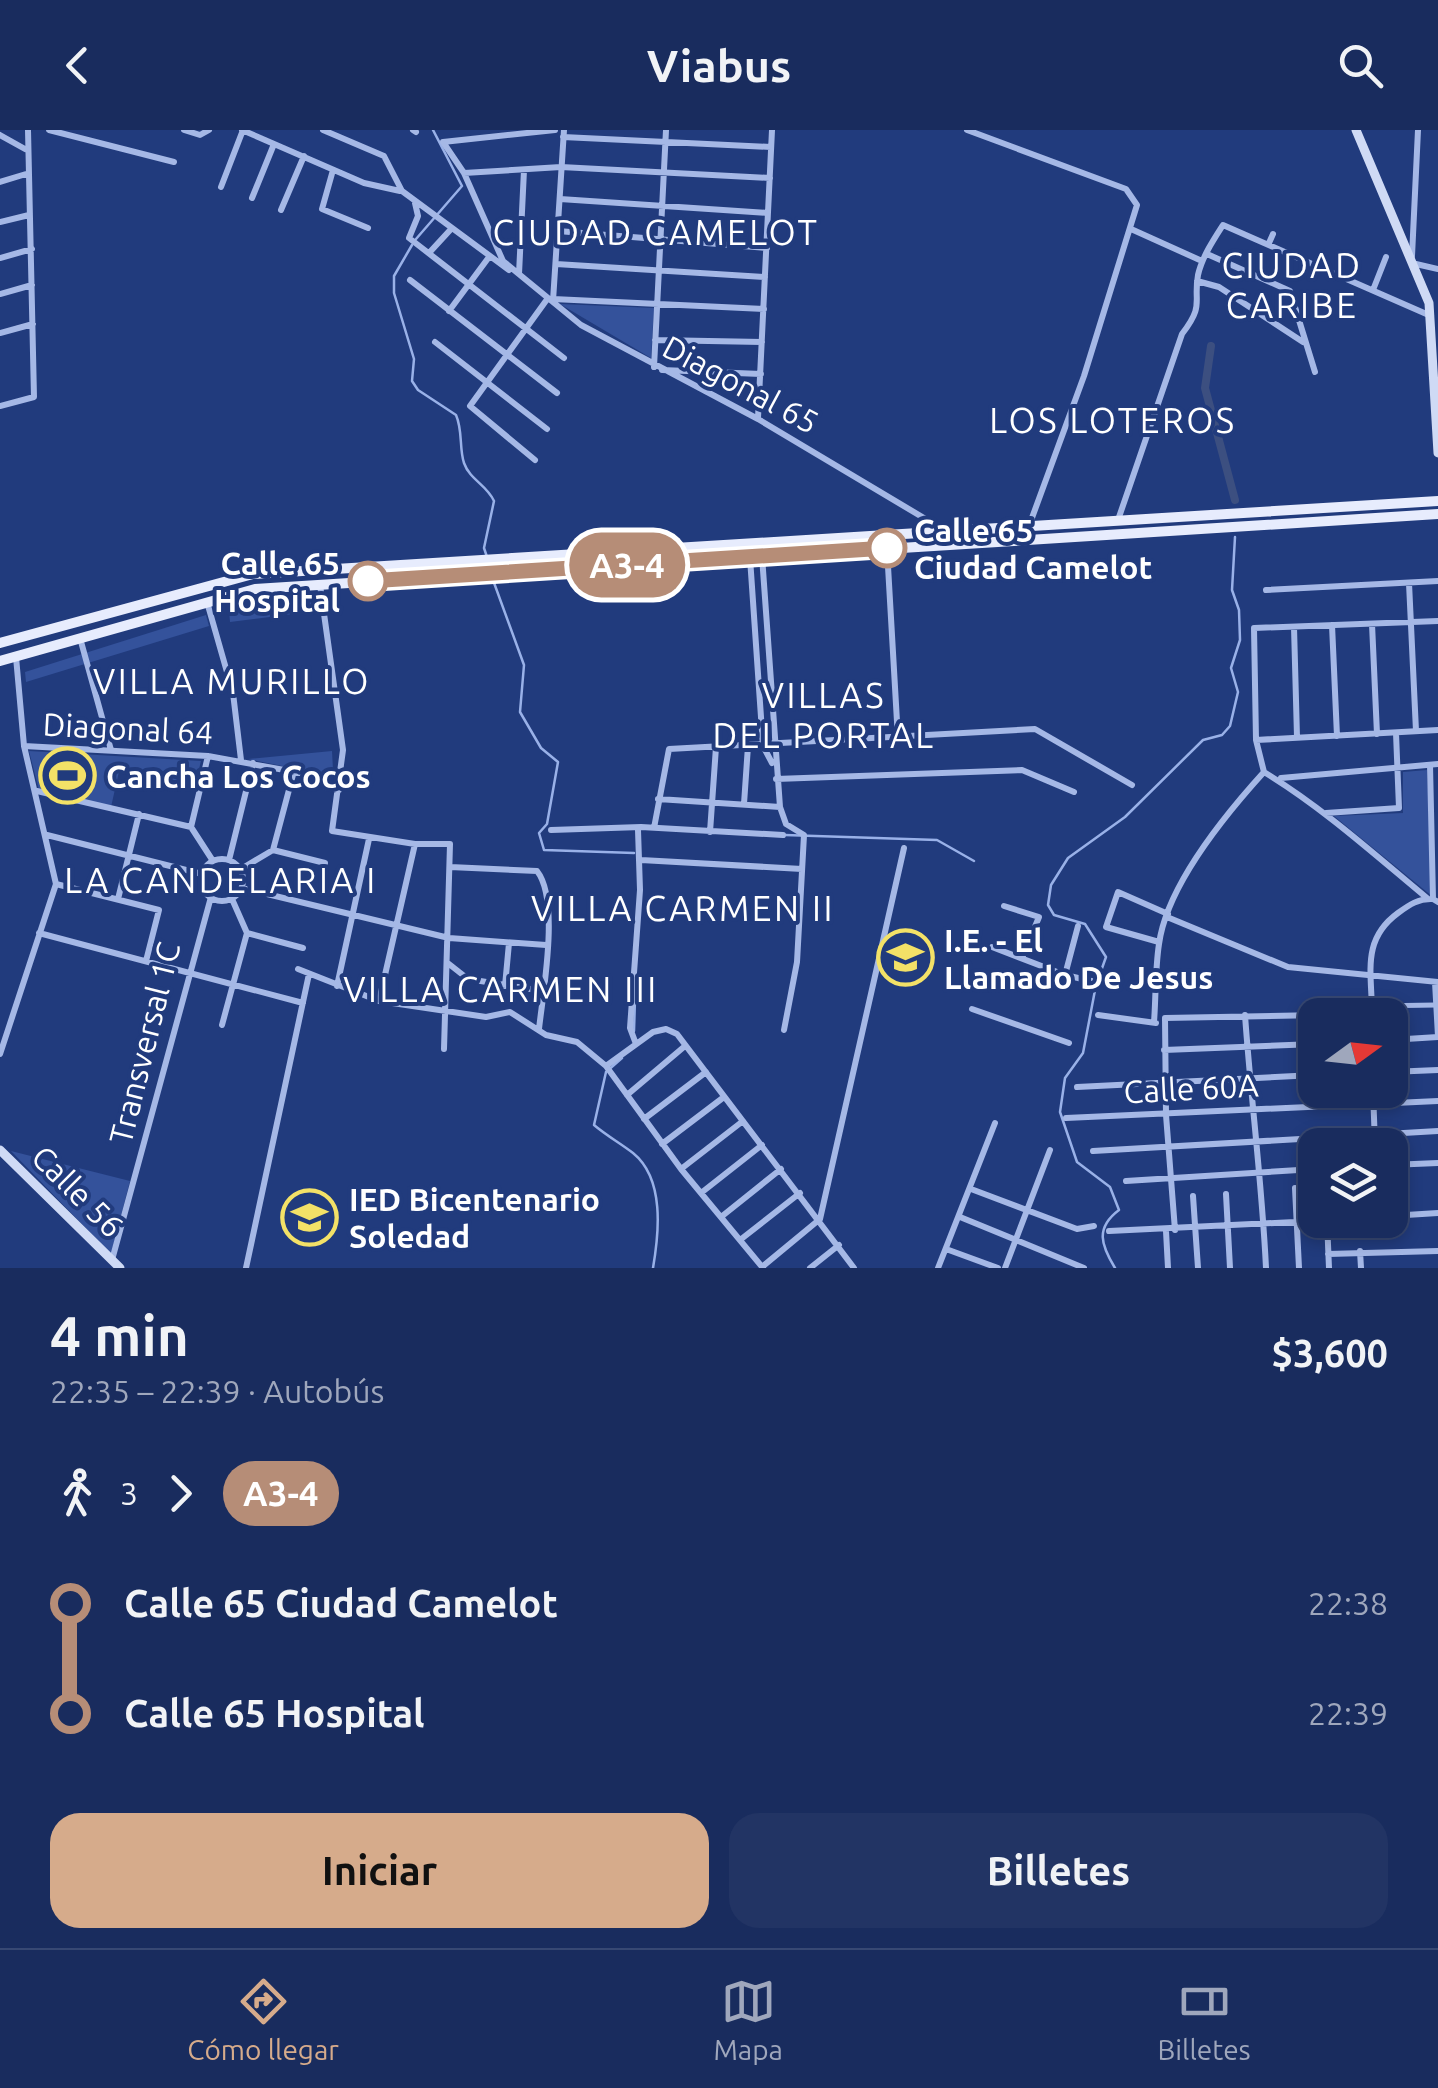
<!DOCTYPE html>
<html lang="es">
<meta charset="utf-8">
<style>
body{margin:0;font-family:Ubuntu,sans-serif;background:#223464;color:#f1f3f6;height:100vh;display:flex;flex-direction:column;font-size:38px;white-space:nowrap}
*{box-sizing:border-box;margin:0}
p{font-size:32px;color:#9fa7bc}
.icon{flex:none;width:55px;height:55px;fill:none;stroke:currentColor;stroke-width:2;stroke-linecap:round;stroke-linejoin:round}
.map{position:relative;height:1138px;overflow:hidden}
.side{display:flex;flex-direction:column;background:#192c5e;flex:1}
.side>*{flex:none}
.badge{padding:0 20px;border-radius:32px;font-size:35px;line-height:65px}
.needle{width:65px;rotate:75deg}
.buttons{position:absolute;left:1298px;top:868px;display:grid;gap:20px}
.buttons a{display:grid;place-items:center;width:110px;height:110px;border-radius:20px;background:#192c5e;box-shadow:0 5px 15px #0003,0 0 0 2px #374873;font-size:50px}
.map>.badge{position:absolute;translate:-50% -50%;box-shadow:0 0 0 5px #fff}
.legs{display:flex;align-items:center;gap:15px;height:110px;padding:0 50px;font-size:32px}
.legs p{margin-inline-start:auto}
.overview{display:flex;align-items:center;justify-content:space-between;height:170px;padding:0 50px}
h1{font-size:55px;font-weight:600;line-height:75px}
.action{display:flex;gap:20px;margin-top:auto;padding:20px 50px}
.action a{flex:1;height:115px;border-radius:30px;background:#d6ab8b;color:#111;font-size:40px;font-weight:600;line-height:115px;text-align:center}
.action a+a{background:#223464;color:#f1f3f6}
ul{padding:0 50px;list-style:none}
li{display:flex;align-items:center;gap:35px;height:110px;font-size:38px}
li i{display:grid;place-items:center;width:15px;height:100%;margin:0 12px;background:currentColor}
li i::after{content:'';width:25px;height:25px;margin:-12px;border:8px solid;border-radius:50%;background:#192c5e}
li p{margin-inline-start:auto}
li:first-child i{background:linear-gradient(#0000 50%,currentColor 0)}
li:last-child i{background:linear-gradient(currentColor 50%,#0000 0)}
header{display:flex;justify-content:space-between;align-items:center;height:130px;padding:0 50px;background:#192c5e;font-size:45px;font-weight:600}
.menu{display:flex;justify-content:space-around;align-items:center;height:140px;border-top:2px solid #374873;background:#192c5e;font-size:28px;color:#9fa7bc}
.menu a{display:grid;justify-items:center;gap:5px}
.menu .active{color:#d6ab8b}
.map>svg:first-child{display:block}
.green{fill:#34529b}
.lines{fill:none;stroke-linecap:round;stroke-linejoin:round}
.stream{stroke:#99b1e8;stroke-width:2.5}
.canal{stroke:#3c4f80;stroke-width:8}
.pedestrian{stroke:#a5b8e6;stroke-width:5}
.minor{stroke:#a5b8e6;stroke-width:6}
.secondary{stroke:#cfdaf5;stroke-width:9}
.primary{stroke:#e7ecfd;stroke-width:10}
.line-1-casing{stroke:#fff;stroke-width:22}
.line-1{stroke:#b68d77;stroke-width:15}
.stop-1-dot{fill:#fff;stroke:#b68d77;stroke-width:5}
.labels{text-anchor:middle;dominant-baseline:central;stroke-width:8;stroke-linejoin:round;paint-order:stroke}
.street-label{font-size:32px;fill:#fff;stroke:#213b7d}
.stop-label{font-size:32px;font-weight:bold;fill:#fff;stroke:#213b7d;text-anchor:start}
.poi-label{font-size:32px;font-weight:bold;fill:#fff;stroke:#213b7d;text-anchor:start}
.neighbourhood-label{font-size:35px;letter-spacing:2.5px;fill:#fff;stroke:#213b7d}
</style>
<header><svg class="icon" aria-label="back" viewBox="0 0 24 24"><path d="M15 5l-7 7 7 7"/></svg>Viabus<svg class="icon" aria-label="search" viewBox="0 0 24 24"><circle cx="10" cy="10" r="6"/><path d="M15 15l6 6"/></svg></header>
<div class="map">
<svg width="1438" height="1138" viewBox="0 0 1438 1138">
<rect width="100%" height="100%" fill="#213b7d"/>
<path class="green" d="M560 174 654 178 651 228Z
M316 469 317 481 230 492 229 480Z
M206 485 209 496 26 552 25 542Z
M29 621 201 631 195 655 120 637 111 677 39 660Z
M332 621 333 640 326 645 248 629Z
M1427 640 1433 767 1334 686 1403 683V642Z
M11 1021 130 1051 111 1124Z"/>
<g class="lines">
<path class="stream" d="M416 109 462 56 433 0
M412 115 394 146V163L414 229 412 251 418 260 456 285C463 301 459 318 464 333 470 350 487 355 494 371L484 418 487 427
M493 450 524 535 520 582 541 618 558 632 547 694 539 703 544 720 634 723
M785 705 937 710 974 731
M634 901 635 869
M622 928 606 942 594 995C607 1006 620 1013 633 1023 665 1049 659 1103 653 1138
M1115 1138C1101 1115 1095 1098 1119 1080L1110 1057 1077 1032 1060 982 1065 948 1083 923 1096 855 1106 827 1085 794 1054 785 1048 775 1051 755 1068 728 1125 687 1203 610 1222 605 1230 596 1238 562 1231 538 1240 510 1239 480 1232 460 1235 407"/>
<path class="canal" d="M1211 216 1205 258 1235 370"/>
<path class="pedestrian" d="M1372 876 1436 875"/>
<path class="minor" d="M49 0 174 32
M184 0 200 5 209 0
M242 0 364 53 400 61
M323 0 384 26 402 61 509 140
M413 0 416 2
M555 0 443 12 464 43 503 131 581 195 758 289 944 400
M967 0 1126 59 1137 75 1084 246 1029 396
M0 5 25 19
M563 7 771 17
M333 40 322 79 368 98
M464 43 561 37 770 48
M0 52 26 44
M221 57 243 0
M252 68 274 14
M560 69 768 83
M415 73 418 86 409 108 564 228
M281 80 304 26
M0 92 29 85
M1131 99 1202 131
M558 101 767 118
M1269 113 1273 104
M429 123 452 98
M1207 124 1290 161 1315 242
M1412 126 1418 0
M0 128 32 119
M556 134 765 147
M1416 134 1438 139
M519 144 524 40
M410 150 557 263
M1197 151 1219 157 1303 212
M1373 160 1386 127
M0 164 32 155
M553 169 764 179
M553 171 564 0
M449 181 489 127
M0 203 33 194
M655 210 762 212
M435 212 547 299
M654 237 666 0
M662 240 761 244
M0 276 34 267 28 0
M758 288 772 0
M535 330 470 276 548 168
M1118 390 1182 204C1205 174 1193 173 1198 145 1202 127 1214 109 1223 95L1431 186
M887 419 898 609
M762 426 780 677 786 694 804 705 797 832 784 900
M750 428 763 616 772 633
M1409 453 1416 601
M320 455 343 620 332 701 415 714H450L444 919
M1266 460 1438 451
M207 472 233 563 241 630
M1372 494 1377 604
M1332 495 1337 606
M1294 497 1297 607
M80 508 111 620
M1256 610 1438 600
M24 616 208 626 317 646 326 657 339 660
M1430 635 1433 769 1438 772
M1264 642C1322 677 1374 724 1427 768
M1281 648 1438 634
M776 649 1022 640 1074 662
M37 661 191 697 213 731
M658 669 780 677
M744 674 748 616
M1326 683 1399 678 1396 603
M191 697 208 626
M654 698 669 619 1035 599 1132 655
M551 700 641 697 783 705
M710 702 716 617
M47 705 202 744
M273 720 294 641
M201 750a21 21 0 1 1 42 0a21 21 0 1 1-42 0Z
M229 730 253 633
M641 730 802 739
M450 737 537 741C560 770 543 862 539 899
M241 739 273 720 325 733
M56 754 159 780 146 831
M242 758 449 808 546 815
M118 769 139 684
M1004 776 1039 787 1022 828
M1167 787 1288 837 1438 852
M39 803 303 873
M247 803 303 818
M1159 812 1106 797 1118 762 1168 784
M992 817 1065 845 1100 853
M449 834 468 849 543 861
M298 839 379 871 486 887 510 882 546 905 577 912 606 936 681 1039 763 1138
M1065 845 1078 796
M1435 852 1438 906
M337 856 369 709
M505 856 509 813
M379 871 415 714
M972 879 1069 913
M1372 884C1372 843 1361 810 1398 783 1409 775 1419 768 1433 769
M1098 885 1156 893
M1245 885C1251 970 1262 1053 1266 1138
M1154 892C1156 867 1155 840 1159 814 1167 755 1225 685 1264 642L1256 610 1254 498 1438 491
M222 895 247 803 232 769
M1390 910 1438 907
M636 914 630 898 640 760 638 700
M1164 920 1315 914
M0 924 56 754 24 616 16 527
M606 936 653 902 666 899 677 904 854 1138
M1390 942 1438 940
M1077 957 1315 945
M1373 960 1375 1015
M627 965 685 916
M1066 988 1438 971
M644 989 706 942
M662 1014 724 967
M1093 1021 1438 1001
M1390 1035 1438 1033
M681 1039 743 991
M1126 1051 1315 1039
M1295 1058 1299 1138
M971 1059 1077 1099 1094 1096
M701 1063 762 1015
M1226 1064 1230 1138
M1193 1066 1198 1138
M1390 1086 1438 1083
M721 1087 781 1039
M960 1087 1084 1138
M1327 1090 1329 1138
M1175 1100 1166 985 1165 888 1372 884
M1109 1101 1334 1090
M1166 1101 1168 1138
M740 1110 800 1063
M946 1119 998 1138
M1360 1121 1361 1138
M1328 1124 1438 1121
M112 1130 211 767
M762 1137 820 1089 904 718
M246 1138 309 844
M810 1138 839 1115
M938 1138 995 993
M1005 1138 1050 1020"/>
<path class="secondary" d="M1356 0 1429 173 1438 323
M0 1020 120 1138"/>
<path class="primary" d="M0 513 253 444 1438 371
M0 531 255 459 1438 384"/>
</g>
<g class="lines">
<defs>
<path id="line-1" d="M368 451 887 418"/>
</defs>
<use href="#line-1" class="line-1-casing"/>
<use href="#line-1" class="line-1"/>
</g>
<defs>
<symbol id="stadium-ring" viewBox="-11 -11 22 22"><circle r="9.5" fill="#213b7d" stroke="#f3e167" stroke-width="1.5"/><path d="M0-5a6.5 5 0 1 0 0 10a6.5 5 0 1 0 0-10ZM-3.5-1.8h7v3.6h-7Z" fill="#f3e167"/></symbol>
<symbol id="school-ring" viewBox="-11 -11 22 22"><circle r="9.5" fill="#213b7d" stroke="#f3e167" stroke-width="1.5"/><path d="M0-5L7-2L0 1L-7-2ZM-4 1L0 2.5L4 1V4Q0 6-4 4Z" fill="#f3e167"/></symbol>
</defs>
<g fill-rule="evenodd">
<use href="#stadium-ring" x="36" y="614" width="63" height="63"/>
<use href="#school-ring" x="874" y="796" width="63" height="63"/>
<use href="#school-ring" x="278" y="1056" width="63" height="63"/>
</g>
<g class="stop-1-dot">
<circle cx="887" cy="418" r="18"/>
<circle cx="368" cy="451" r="18"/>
</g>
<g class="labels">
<g class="street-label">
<text transform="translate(741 254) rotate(28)">Diagonal 65</text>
<text transform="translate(128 598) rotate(3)">Diagonal 64</text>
<text transform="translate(144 913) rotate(-76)">Transversal 1C</text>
<text transform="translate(1191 958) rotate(-3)">Calle 60A</text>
<text transform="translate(78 1061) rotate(45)">Calle 56</text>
</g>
<g class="stop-label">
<text x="914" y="400">Calle 65<tspan x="914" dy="37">Ciudad Camelot</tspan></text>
<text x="340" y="433" text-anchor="end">Calle 65<tspan x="340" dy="37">Hospital</tspan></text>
</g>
<g class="poi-label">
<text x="106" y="646">Cancha Los Cocos</text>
<text x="944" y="810">I.E. - El<tspan x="944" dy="37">Llamado De Jesus</tspan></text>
<text x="349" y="1069">IED Bicentenario<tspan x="349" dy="37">Soledad</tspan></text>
</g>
<g class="neighbourhood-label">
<text x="656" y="102">CIUDAD CAMELOT</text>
<text x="1292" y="135">CIUDAD<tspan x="1292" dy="40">CARIBE</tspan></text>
<text x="1113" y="290">LOS LOTEROS</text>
<text x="232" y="551">VILLA MURILLO</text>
<text x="824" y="565">VILLAS<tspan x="824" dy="40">DEL PORTAL</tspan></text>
<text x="221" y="750">LA CANDELARIA I</text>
<text x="683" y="778">VILLA CARMEN II</text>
<text x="501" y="859">VILLA CARMEN III</text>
</g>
</g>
</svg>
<div class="buttons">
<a><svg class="needle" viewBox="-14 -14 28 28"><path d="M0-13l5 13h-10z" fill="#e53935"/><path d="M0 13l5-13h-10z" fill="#9fa7bc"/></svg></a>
<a><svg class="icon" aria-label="layers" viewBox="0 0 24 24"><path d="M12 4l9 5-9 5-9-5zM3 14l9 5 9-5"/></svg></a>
</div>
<b class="badge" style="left:627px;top:435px;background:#b68d77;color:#fff">A3-4</b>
</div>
<section class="side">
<div class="overview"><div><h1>4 min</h1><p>22:35 – 22:39 · Autobús</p></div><b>$3,600</b></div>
<div class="legs"><svg class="icon" aria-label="walk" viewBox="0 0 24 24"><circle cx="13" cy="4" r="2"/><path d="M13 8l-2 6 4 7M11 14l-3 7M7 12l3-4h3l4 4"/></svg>3<svg class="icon" aria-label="forward" viewBox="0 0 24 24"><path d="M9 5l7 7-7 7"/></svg><b class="badge" style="background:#b68d77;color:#fff">A3-4</b></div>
<ul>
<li><i style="color:#b68d77"></i><b>Calle 65 Ciudad Camelot</b><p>22:38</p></li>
<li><i style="color:#b68d77"></i><b>Calle 65 Hospital</b><p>22:39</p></li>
</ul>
<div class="action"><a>Iniciar</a><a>Billetes</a></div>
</section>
<nav class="menu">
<a class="active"><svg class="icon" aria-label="directions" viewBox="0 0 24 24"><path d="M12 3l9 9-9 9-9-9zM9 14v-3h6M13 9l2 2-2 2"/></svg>Cómo llegar</a>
<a><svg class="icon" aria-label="map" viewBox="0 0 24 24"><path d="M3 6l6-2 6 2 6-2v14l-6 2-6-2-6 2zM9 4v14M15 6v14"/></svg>Mapa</a>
<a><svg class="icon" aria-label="tickets" viewBox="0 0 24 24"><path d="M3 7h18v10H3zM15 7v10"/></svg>Billetes</a>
</nav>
